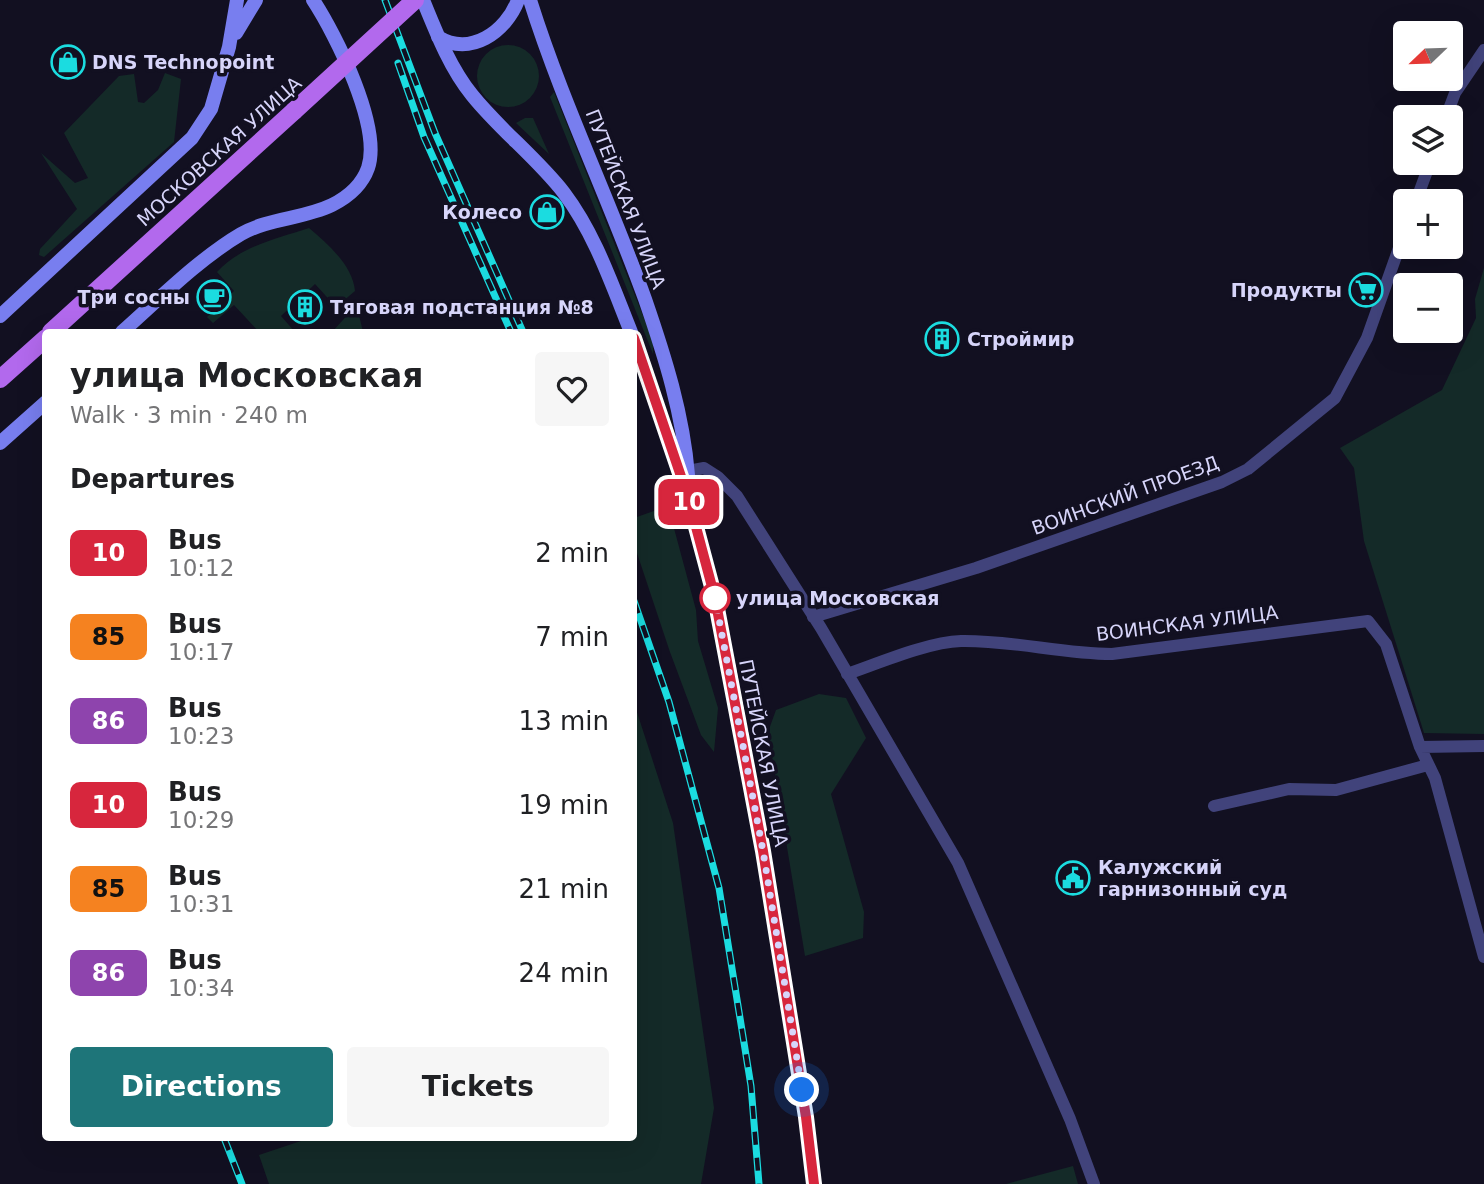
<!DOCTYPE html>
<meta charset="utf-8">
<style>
body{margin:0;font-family:"DejaVu Sans",sans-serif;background:#f6f6f6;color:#202124;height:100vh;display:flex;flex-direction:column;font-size:26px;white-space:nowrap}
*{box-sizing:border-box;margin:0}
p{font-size:23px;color:#757577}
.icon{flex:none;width:38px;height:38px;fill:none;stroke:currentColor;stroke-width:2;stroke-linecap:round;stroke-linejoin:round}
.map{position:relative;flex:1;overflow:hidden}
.side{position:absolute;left:42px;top:329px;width:595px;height:812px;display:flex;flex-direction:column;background:#fff;border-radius:7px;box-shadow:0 7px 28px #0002}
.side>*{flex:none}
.badge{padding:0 14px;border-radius:10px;font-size:24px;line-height:46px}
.needle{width:46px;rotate:247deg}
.buttons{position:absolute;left:1393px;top:21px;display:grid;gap:14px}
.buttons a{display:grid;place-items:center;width:70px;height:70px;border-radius:7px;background:#fff;box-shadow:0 7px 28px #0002;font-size:35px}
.you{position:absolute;width:35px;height:35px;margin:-18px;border:5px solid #fff;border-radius:50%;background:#1a73e8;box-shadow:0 0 0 10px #1a73e833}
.map>.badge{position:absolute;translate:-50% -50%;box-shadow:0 0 0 4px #fff}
h2{padding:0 28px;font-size:26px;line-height:63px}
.round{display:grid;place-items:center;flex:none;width:74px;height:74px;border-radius:7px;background:#f6f6f6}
.overview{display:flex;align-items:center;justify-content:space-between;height:119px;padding:0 28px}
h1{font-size:33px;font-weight:600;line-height:52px}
.primary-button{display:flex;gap:14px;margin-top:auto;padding:14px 28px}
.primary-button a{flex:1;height:80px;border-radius:7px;background:#1e7579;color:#fff;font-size:28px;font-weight:600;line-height:80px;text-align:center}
.primary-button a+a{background:#f6f6f6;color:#202124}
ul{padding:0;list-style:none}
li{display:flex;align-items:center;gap:21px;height:84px;padding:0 28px}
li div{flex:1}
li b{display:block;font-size:26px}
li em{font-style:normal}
li .badge{min-width:77px;font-weight:700;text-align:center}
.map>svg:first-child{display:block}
.green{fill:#142a28}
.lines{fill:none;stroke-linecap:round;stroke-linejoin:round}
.street{stroke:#41437b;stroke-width:12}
.secondary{stroke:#787eef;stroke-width:14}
.primary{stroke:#b269ed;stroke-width:18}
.rail-casing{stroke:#1bdce0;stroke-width:7}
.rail{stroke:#121021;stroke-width:4.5;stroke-dasharray:13;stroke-linecap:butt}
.primary-bridge{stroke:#b269ed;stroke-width:18}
.line-casing{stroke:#fff;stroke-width:16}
.line{stroke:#d7263d;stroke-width:10}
.walk{stroke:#d7d5fa;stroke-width:7;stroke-dasharray:0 12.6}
.stop-dot{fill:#fff;stroke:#d7263d;stroke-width:3.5}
.labels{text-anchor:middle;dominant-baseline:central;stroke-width:7;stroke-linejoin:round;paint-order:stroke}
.poi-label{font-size:19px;font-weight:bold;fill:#d7d5fa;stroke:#121021;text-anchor:start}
.street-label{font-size:19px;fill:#d7d5fa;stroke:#121021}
.stop-label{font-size:19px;font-weight:bold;fill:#d7d5fa;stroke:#121021;text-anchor:start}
</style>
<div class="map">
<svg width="1484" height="1184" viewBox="0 0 1484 1184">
<rect width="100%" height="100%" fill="#121021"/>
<path class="green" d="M477 76a31 31 0 1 1 62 0a31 31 0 1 1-62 0Z
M165 73 181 79 174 142 44 257 39 255 40 249 77 209 41 153 75 183 88 178 64 133 119 76 134 74 138 102 144 103 158 90Z
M554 92 653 341V354L550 97Z
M525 118H533L549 154 516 123Z
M309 228C328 244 353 266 355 291L336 307 315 284 281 316 295 332H259L234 305 213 323 207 317 234 291 217 272C241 246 276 239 309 228Z
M1484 268V734L1424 733 1364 541 1354 468 1340 448 1442 390 1476 318 1475 299Z
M352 310 358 311 363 332H332Z
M668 506 696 610 698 641 718 708 714 752 701 735 670 652 634 544V518Z
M819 694 846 698 866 738 831 794 864 912 863 938 805 956 768 732 776 710Z
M634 703 673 823 714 1108 701 1184H269L259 1155 310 1138H634Z
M1073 1166 1078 1184H1006Z"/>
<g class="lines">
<path class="street" d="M1446 117 1455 93 1484 50
M1416 201 1430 163
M688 471 704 468 718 477 737 496 821 628 958 863 1070 1119 1094 1184
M813 617 976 568 1222 482 1248 469 1335 398 1367 338 1405 231
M847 674C879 663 928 642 961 641 1012 640 1062 654 1112 654L1368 621 1386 644 1420 747 1435 778 1484 957
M1420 747 1484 746
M1214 806 1289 789 1336 790 1428 765"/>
<path class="secondary" d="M423 0C436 32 450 68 472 95 500 130 537 158 564 193 595 234 612 285 631 332
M530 0C562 102 609 199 645 299 665 357 683 414 688 475
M236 33 256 0
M438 37C470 57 506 32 518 0
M0 316 192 138 211 109 229 47 237 0
M122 332C158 300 200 258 241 234 269 218 303 219 332 205 348 197 362 185 368 168 382 127 336 35 313 0
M634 339 688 497 715 598 763 851 806 1117 814 1184
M0 443 46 402"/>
<path class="primary" d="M51 332 294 111
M0 379 46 338"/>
<defs>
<path id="rail" d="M385 0 435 133 523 332
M398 63 424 137 511 332
M634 601 669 702 719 888 751 1086 759 1184
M224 1138 242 1184"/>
</defs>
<use href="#rail" class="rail-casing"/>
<use href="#rail" class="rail"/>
<path class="primary-bridge" d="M294 111 415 0"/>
</g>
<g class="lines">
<defs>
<path id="line" d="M634 338 688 497 715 598 763 851 806 1117 814 1184"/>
</defs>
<use href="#line" class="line-casing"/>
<use href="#line" class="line"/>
<path class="walk" d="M715 598 763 851 802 1090"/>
</g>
<defs>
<symbol id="shop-ring" viewBox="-11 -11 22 22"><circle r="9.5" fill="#121021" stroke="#1bdce0" stroke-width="1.5"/><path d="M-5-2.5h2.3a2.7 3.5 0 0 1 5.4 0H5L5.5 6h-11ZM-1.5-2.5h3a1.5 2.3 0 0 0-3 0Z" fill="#1bdce0"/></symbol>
<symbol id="supermarket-ring" viewBox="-11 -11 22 22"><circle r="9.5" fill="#121021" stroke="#1bdce0" stroke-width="1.5"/><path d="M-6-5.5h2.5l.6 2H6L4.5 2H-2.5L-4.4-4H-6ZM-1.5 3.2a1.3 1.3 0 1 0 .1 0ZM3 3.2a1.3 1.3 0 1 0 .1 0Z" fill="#1bdce0"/></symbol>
<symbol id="cafe-ring" viewBox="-11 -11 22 22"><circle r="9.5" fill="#121021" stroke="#1bdce0" stroke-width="1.5"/><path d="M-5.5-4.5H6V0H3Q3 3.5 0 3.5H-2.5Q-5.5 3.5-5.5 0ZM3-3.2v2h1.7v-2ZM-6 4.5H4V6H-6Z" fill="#1bdce0"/></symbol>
<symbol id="building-ring" viewBox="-11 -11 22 22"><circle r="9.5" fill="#121021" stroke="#1bdce0" stroke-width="1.5"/><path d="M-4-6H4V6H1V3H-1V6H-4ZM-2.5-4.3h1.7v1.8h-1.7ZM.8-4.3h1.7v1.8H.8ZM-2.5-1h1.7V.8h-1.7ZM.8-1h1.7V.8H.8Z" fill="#1bdce0"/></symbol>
<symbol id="civic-ring" viewBox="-11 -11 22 22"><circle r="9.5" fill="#121021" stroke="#1bdce0" stroke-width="1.5"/><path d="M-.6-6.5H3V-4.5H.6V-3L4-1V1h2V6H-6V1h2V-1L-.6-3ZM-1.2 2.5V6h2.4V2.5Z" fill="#1bdce0"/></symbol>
</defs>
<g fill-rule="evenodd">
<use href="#shop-ring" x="49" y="43" width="38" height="38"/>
<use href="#shop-ring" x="528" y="193" width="38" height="38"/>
<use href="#supermarket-ring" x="1347" y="271" width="38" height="38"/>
<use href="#cafe-ring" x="195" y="278" width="38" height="38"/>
<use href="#building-ring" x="286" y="288" width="38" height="38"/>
<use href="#building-ring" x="923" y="320" width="38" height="38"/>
<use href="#civic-ring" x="1054" y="859" width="38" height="38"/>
</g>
<circle class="stop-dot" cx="715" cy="598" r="14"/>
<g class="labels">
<g class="poi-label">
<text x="92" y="62">DNS Technopoint</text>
<text x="522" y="212" text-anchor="end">Колесо</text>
<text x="1342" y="290" text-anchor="end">Продукты</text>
<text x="190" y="297" text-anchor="end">Три сосны</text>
<text x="330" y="307">Тяговая подстанция №8</text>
<text x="967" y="339">Строймир</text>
<text x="1098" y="867">Калужский<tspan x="1098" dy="22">гарнизонный суд</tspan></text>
</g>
<g class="street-label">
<text transform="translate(219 151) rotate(-42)">МОСКОВСКАЯ УЛИЦА</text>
<text transform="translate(626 199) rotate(69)">ПУТЕЙСКАЯ УЛИЦА</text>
<text transform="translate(1125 495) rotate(-20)">ВОИНСКИЙ ПРОЕЗД</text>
<text transform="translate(1187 623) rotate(-7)">ВОИНСКАЯ УЛИЦА</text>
<text transform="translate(764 753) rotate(79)">ПУТЕЙСКАЯ УЛИЦА</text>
</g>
<g class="stop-label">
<text x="736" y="598">улица Московская</text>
</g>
</g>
</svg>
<div class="buttons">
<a><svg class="needle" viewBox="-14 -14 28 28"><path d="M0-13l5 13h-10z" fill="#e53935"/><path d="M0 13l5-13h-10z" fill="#757577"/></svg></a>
<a><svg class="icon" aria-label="layers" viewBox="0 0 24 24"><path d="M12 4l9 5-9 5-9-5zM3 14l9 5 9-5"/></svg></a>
<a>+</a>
<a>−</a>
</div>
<div class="you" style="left:802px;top:1090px"></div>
<b class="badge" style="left:689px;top:502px;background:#d7263d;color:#fff">10</b>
<section class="side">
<div class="overview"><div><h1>улица Московская</h1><p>Walk · 3 min · 240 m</p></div><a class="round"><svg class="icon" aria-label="heart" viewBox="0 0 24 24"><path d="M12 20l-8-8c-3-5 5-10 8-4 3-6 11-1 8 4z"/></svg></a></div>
<h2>Departures</h2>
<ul>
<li><span class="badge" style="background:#d7263d;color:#fff">10</span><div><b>Bus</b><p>10:12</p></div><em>2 min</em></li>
<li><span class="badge" style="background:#f58220;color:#111">85</span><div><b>Bus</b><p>10:17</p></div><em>7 min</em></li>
<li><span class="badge" style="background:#8e44ad;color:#fff">86</span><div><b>Bus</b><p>10:23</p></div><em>13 min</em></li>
<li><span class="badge" style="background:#d7263d;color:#fff">10</span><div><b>Bus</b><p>10:29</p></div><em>19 min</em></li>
<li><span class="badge" style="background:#f58220;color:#111">85</span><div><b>Bus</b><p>10:31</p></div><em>21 min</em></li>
<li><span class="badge" style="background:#8e44ad;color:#fff">86</span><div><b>Bus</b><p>10:34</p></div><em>24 min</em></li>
</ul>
<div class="primary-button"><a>Directions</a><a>Tickets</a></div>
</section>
</div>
